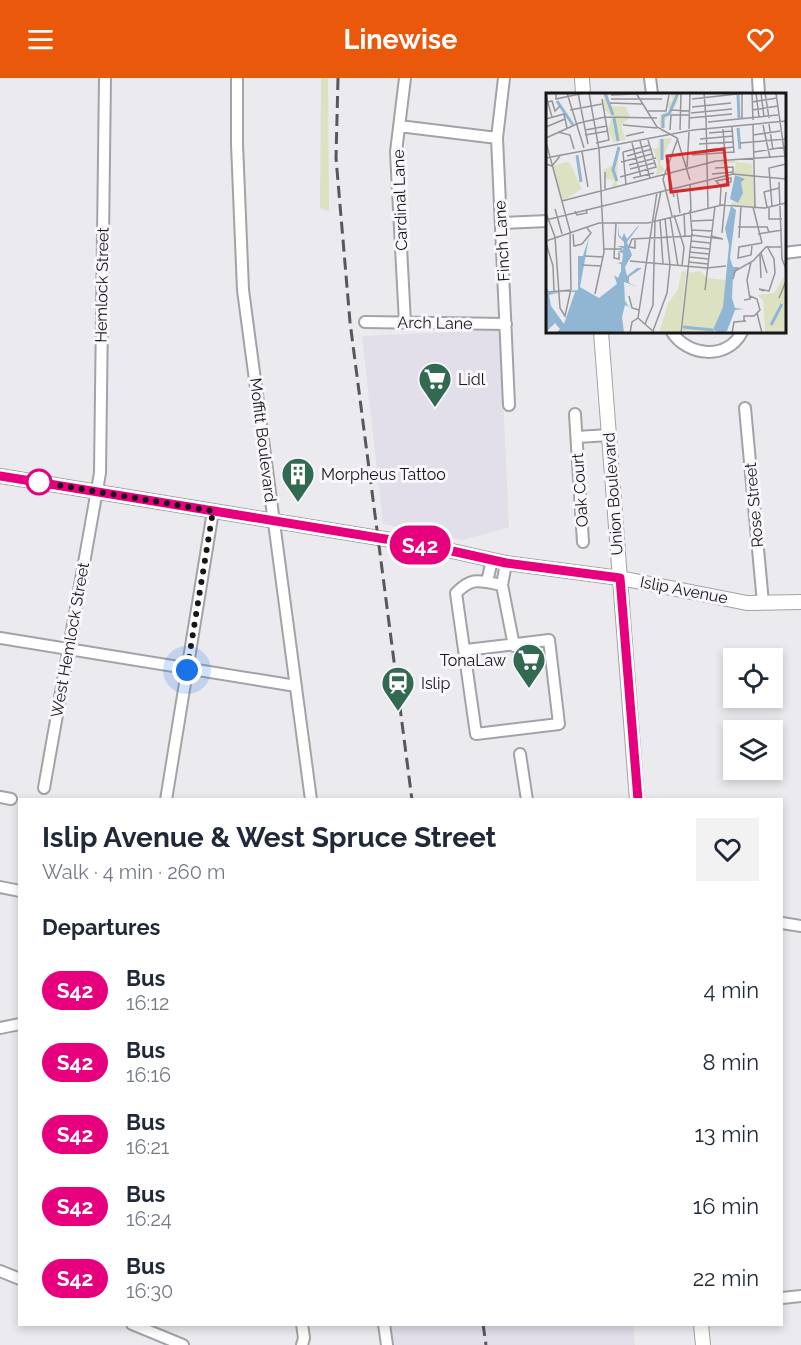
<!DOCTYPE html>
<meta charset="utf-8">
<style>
body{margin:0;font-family:Raleway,sans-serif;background:#f2f2f3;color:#1f2937;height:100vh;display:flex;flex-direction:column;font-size:22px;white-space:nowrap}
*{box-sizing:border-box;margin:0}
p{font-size:20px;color:#747a83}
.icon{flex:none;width:33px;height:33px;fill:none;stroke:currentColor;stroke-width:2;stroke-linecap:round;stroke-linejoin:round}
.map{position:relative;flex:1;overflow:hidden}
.side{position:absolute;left:18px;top:720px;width:765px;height:528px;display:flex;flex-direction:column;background:#fff;border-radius:0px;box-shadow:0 3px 9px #0003}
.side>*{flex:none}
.badge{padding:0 12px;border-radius:20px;font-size:21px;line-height:39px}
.tools{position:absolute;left:723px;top:570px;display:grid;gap:12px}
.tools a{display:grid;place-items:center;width:60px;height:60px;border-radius:0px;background:#fff;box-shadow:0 3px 9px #0003;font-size:30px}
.you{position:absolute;width:30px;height:30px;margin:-15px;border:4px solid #fff;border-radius:50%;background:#1a73e8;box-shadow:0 0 0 9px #1a73e833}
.map>.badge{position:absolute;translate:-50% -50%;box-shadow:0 0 0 3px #fff}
h2{padding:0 24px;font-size:22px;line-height:54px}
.round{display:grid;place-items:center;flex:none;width:63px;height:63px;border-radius:0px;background:#f2f2f3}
.headline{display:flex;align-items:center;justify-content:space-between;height:102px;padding:0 24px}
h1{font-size:28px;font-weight:700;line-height:45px}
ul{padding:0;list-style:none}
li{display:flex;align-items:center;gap:18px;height:72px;padding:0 24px}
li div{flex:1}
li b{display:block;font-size:22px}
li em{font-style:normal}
li .badge{min-width:66px;font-weight:700;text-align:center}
header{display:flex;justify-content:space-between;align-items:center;height:78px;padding:0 24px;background:#ea580c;color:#fff;font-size:27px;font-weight:700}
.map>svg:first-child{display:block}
.built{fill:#e2deea}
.green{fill:#dce1c2}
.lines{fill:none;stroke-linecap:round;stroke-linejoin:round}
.minor-casing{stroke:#a3a2a7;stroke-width:14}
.major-casing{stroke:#a3a2a7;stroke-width:16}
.minor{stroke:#fff;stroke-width:10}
.major{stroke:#fff;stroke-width:14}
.rail{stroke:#58575a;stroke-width:3;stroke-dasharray:12 6;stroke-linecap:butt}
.line-casing{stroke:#fff;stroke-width:14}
.line{stroke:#e6007e;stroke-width:9}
.walk{stroke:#161517;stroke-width:6;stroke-dasharray:0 10.8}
.stop-dot{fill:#fff;stroke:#e6007e;stroke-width:3}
.labels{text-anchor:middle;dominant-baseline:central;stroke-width:6;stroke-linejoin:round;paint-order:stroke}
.street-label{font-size:16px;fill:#161517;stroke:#f9f7fc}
.poi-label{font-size:16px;fill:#161517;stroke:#f9f7fc;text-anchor:start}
.inset-river{fill:none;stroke:#91b6d3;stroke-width:3}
.inset-road{fill:none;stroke:#969599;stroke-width:1.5}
.view{fill:#d62828;fill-opacity:0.15;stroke:#d62828;stroke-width:3}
.inset-edge{fill:none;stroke:#161517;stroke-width:3}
</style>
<header><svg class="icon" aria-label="menu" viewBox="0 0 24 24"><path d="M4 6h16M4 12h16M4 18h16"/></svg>Linewise<svg class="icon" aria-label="heart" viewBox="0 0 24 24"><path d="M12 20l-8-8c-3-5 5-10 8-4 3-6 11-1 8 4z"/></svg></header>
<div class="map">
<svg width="801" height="1267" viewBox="0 0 801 1267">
<rect width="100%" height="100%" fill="#ebeaef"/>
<path class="built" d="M500 252 509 449 463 462 383 446 362 258Z
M390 1247H633L635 1267H392Z"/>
<path class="green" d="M321 0H328L329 133 320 130Z"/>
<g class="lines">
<defs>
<path id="minor" d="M237 0V66L243 212 311 722
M405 0 396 74 405 245
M504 0 497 60 509 327
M650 0 652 16
M758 0 759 16
M399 48 497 60
M501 145 548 143
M784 175 801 173
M365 244 506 246
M672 254C687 278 727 283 742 254
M745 330 763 525
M575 336 583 464
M577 359 609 357
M506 485 502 507 514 568
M487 504 492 482
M0 560 296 608
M466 572 549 562 559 646 476 656 456 515C473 498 480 503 502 507
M520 676 527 722
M44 710 100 395 105 0
M0 719 11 721
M166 722 213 433
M0 809 20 813
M782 845 801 848
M0 950 20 946
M0 1193 20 1201
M782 1220 801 1218
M132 1246 183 1267
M302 1246 304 1260 302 1267
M384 1246 387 1267"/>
<path id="major" d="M582 0 583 16
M601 254 637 722
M0 398 434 469 506 485 620 500 747 525 801 524
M701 1246 703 1267"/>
</defs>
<use href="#minor" class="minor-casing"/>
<use href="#major" class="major-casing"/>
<use href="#minor" class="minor"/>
<use href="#major" class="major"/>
<path class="rail" d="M338 0 336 80 350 244 412 722
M483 1246 486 1267"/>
</g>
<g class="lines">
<defs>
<path id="line" d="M0 398 434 469 506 485 620 500 638 722"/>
</defs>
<use href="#line" class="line-casing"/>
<use href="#line" class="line"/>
<path class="walk" d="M39 404 213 433 187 592"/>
</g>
<defs>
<symbol id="supermarket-pin" viewBox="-11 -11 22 30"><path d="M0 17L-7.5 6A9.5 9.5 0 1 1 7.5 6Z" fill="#316951" stroke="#f9f7fc"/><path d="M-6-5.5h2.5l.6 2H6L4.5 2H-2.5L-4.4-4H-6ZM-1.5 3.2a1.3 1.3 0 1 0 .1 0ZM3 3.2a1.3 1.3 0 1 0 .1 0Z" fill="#fff"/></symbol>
<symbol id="building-pin" viewBox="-11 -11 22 30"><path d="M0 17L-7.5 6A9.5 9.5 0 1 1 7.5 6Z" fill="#316951" stroke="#f9f7fc"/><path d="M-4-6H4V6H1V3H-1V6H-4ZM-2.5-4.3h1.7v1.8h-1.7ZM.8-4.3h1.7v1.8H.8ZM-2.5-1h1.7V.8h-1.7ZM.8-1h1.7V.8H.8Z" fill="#fff"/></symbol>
<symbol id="station-pin" viewBox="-11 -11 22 30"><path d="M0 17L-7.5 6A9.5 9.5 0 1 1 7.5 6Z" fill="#316951" stroke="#f9f7fc"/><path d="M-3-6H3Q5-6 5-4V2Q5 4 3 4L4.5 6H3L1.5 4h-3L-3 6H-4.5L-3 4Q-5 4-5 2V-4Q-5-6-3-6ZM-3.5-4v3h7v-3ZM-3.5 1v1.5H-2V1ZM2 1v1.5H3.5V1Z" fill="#fff"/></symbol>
</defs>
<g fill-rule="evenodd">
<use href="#supermarket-pin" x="416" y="282" width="38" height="52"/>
<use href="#building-pin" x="279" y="377" width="38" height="52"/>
<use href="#supermarket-pin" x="510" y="563" width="38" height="52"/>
<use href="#station-pin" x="379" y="586" width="38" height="52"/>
</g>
<circle class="stop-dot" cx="39" cy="404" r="12"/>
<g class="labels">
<g class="street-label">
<text transform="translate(400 122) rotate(-92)">Cardinal Lane</text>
<text transform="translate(502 163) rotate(-93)">Finch Lane</text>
<text transform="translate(102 207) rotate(-89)">Hemlock Street</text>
<text transform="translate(435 245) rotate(1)">Arch Lane</text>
<text transform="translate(263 362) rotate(83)">Moffitt Boulevard</text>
<text transform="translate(580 412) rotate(-94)">Oak Court</text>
<text transform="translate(613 416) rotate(-94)">Union Boulevard</text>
<text transform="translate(754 427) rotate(-95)">Rose Street</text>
<text transform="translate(684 512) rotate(11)">Islip Avenue</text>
<text transform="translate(70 562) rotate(-80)">West Hemlock Street</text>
</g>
<g class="poi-label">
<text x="458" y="301">Lidl</text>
<text x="321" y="396">Morpheus Tattoo</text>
<text x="506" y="582" text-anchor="end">TonaLaw</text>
<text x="421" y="605">Islip</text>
</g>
</g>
<g transform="translate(546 15)">
<rect width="240" height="240" fill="#ebeaef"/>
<path d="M57 0H62L63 13 80 14 84 24 75 33 80 47 67 49 62 36 66 24 58 16ZM124 0H131L132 9 119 27 117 36 120 38 116 40 113 29 115 21 124 18 121 12 127 7ZM126 45 114 70 119 77 110 83 112 70 107 56 112 55 113 46ZM72 55 71 93 66 94 68 87 60 86 57 77 68 72ZM179 67 206 71 209 113H185L186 109 192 110 195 87 188 79 190 70 174 71ZM19 69 24 70 36 96 16 108 7 73ZM140 177 134 240H113L122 210 132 197 135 180ZM154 178 161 185 180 187 178 214 168 238 175 240H135L142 180ZM238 184 240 240H219L217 207 211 202 228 200Z" fill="#dce1c2"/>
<path d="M189 82 199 86 195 89 197 100 192 110 184 106ZM185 113 190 117 184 165 187 174H193L187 183 186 205 189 215 198 216 189 217 181 238 175 240 167 237 177 214 183 152 179 136ZM73 131V142L76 145 78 140 81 146 92 133H93L81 149 86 162 79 174 81 183 91 175H96L83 184V190L92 194 78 189 79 208 83 214 79 212 76 224 78 240H10L14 236 9 230 0 239V194L4 200 32 197V163H37L43 144 34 194 53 205 71 191 68 182 72 185 75 178V171L71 170 76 169 77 160 71 159 78 156 71 153H78V149L72 143ZM15 199H29L18 231 5 213 3 202Z" fill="#91b6d3" fill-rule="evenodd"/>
<path class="inset-river" d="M59 0 67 22M192 1 193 25M11 8 27 32M68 25 72 48M117 35V23L123 21 132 0M192 35 194 56M31 62 35 89M116 67V46M71 88 67 77 73 54M0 198 3 215 19 240M225 232 236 211M137 234 167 237"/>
<path class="inset-road" d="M10 0V6L38 0M21 0 38 55M32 0 42 51M43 0 53 56 58 159 49 201M90 0 111 34 131 45 144 87M158 0 160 26M196 0V26M206 0 207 27M210 0 213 24M215 0 218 24M219 0 223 25M230 0 240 71M65 2 111 0M0 3 6 24M65 6H116M146 6 191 1M2 9 6 8 9 18 14 13M206 9 231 5M64 10 96 11M146 14 185 10M24 17 56 11M125 17 143 18M206 17 232 13M101 18H120L123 2M145 20 186 16M160 24 162 115M143 25 186 21M0 26 18 21 21 35M162 29 232 22M223 31 227 57M77 32 111 35M207 32 209 114M217 32 224 65M0 34 19 26M186 34 188 60M143 36 144 0M177 36 179 62M39 37 61 33M124 37 125 22H143M134 37 135 0M12 39 24 42 28 56M163 40 186 38M39 42 62 38M207 42 234 38M80 43 98 39M0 45 33 30 59 24 111 25M154 46 187 43M94 48 104 85M0 49 24 138 25 196 19 223 14 215 9 144 0 120M50 50 63 47 56 6M86 50 95 84M194 50 240 46M153 51 187 49M161 57 188 54M36 59 42 94M77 59 80 92M77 59 104 52M208 59 239 54M146 62 188 59M81 63 106 56M0 65 147 37 240 28M75 69 106 61M0 71 6 73 14 63M83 72 110 65M141 74 143 39M169 75 187 74V81M84 76 108 70M59 79V97M166 81 187 79M74 84 110 74 102 47M87 85 108 80M124 85 128 104M233 89 236 166 240 176M144 92 145 118M131 100 134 120M16 108 170 68 239 63M174 112 175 94 170 88 185 85V89L174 92M226 113 223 75 240 71M207 114 216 150M221 114 218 99 233 95M223 114V126H236M9 116 16 141M29 118 31 122 41 120 40 116M138 120 139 143M128 122 138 154 136 173M126 123 117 86 132 45M124 124 132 173M119 125 121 145M0 127 187 81 240 86M114 127 117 171M146 128 167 127M70 130 68 165 73 166V160M192 134H221L223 139M146 137 166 138M176 140 180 99M27 141 28 153 36 151M212 141 236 137M145 142 177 146 165 143M121 145 124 172M193 145 195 113M89 147V155L83 154 86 146 145 143M0 148 53 130H102L176 112 219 115 240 110M145 148 164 150M0 150 7 173 8 198M36 151 45 140 41 135M206 153 205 162 192 165 193 154 216 150M144 154 164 156M57 156H76M143 159 163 161M215 160 221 180M214 162 215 185M39 163 57 164M143 164 163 166M84 168 161 175 180 173M142 169 162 171M36 172 55 173M187 186 189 178 207 168 220 154H236M159 197 169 113M218 198 213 196 223 198 229 180 228 166 221 153M3 199 25 197M83 203 86 215 93 217M233 205 240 188M198 207 204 206 201 187 205 169M211 220 216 240M92 225 111 99M92 225 109 240M198 229V223H208L214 217 211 206 204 203M99 231 107 212 109 127 115 98M107 238 121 200 124 172M84 240 86 229 92 225M135 240 146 140 144 117M186 240 188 229 200 228"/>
<path class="view" d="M178 56 182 92 125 99 121 63Z"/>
<rect width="240" height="240" class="inset-edge"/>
</g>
</svg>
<div class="tools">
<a><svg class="icon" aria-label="locate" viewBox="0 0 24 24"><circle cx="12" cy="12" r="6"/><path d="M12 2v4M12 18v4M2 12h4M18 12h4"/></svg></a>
<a><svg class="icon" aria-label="layers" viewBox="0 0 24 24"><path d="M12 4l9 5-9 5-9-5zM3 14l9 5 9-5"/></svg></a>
</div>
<div class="you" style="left:187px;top:592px"></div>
<b class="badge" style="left:420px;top:467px;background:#e6007e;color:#fff">S42</b>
<section class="side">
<div class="headline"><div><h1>Islip Avenue &amp; West Spruce Street</h1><p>Walk · 4 min · 260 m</p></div><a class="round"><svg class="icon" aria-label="heart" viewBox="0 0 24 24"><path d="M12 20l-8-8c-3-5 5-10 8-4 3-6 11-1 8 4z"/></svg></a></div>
<h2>Departures</h2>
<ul>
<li><span class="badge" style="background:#e6007e;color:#fff">S42</span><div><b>Bus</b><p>16:12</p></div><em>4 min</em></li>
<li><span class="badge" style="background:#e6007e;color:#fff">S42</span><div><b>Bus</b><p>16:16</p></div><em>8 min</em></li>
<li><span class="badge" style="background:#e6007e;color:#fff">S42</span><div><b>Bus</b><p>16:21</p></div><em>13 min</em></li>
<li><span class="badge" style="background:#e6007e;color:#fff">S42</span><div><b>Bus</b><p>16:24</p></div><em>16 min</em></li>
<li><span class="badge" style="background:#e6007e;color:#fff">S42</span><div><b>Bus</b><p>16:30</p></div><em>22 min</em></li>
</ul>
</section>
</div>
